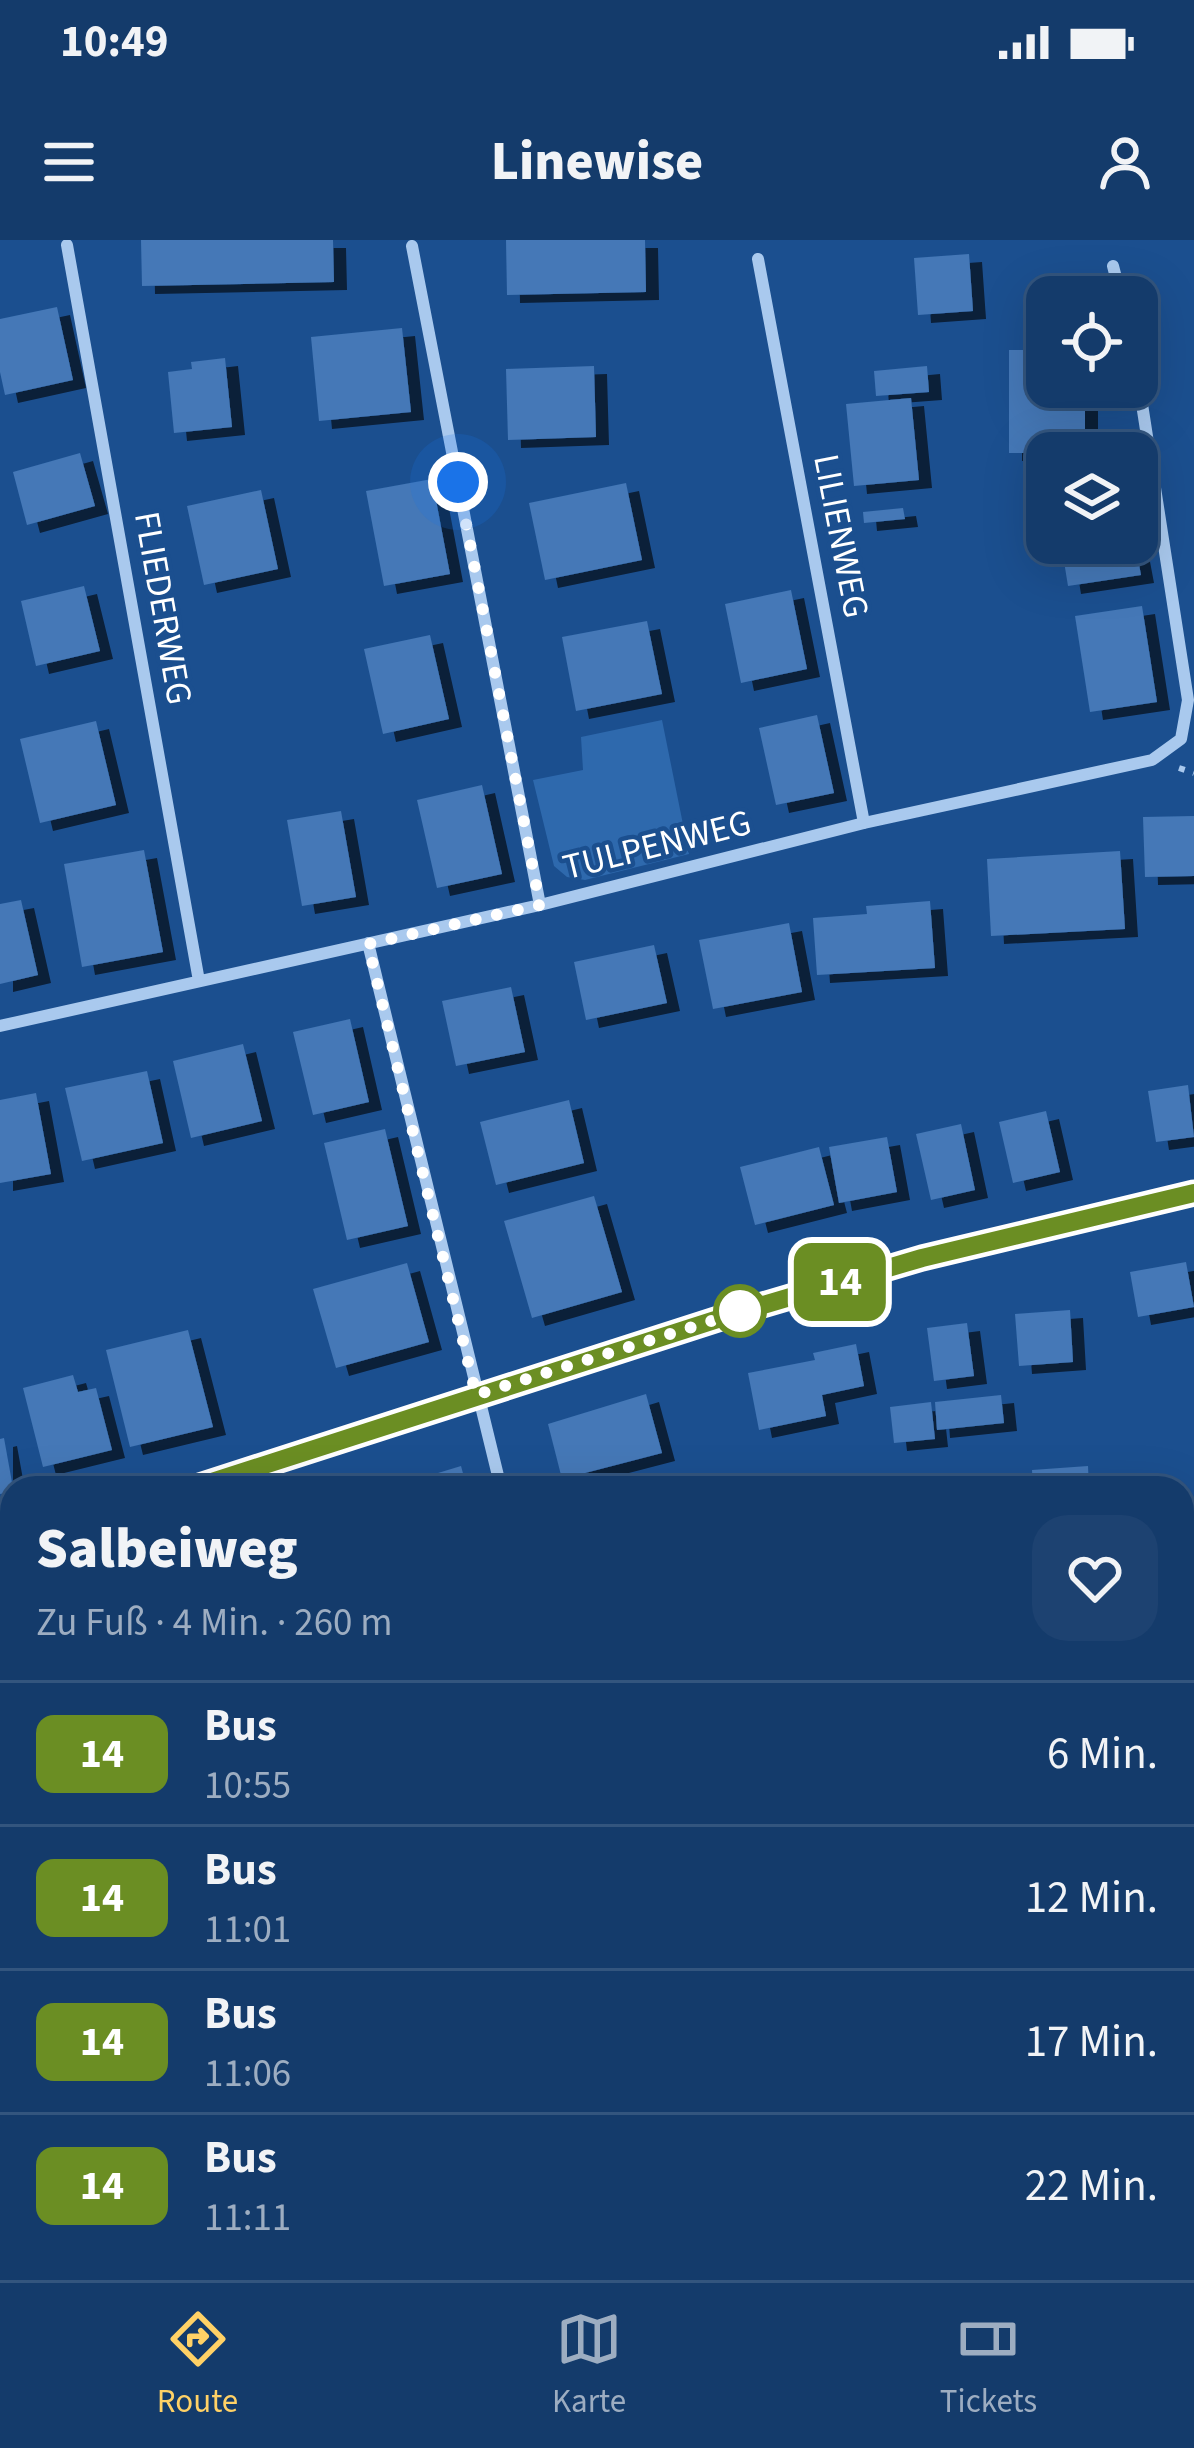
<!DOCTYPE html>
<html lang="de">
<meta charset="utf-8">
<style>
body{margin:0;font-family:"Source Sans 3",sans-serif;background:#1d4271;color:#f1f3f6;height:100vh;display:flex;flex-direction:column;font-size:45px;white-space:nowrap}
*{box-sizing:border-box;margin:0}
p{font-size:39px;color:#9dadc1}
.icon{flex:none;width:66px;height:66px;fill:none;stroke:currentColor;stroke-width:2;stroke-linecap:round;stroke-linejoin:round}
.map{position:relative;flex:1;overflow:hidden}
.side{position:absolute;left:0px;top:1236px;width:1194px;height:804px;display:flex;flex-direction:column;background:#143b6b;border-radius:36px 36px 0 0;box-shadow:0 12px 48px #0002,0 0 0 3px #33557e}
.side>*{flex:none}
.badge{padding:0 24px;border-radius:18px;font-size:42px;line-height:78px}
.buttons{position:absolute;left:1026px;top:36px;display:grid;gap:24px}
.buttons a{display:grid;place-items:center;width:132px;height:132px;border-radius:24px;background:#143b6b;box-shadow:0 12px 48px #0002,0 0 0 3px #33557e;font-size:60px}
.you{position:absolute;width:60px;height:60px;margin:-30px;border:9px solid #fff;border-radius:50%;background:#1a73e8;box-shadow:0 0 0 18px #1a73e833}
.map>.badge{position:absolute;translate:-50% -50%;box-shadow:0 0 0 6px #fff}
.round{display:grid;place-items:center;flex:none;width:126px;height:126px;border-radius:36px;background:#1d4271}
.headline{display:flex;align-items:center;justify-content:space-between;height:204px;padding:0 36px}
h1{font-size:57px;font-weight:800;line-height:90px}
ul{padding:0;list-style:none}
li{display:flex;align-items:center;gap:36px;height:144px;padding:0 36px;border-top:3px solid #33557e}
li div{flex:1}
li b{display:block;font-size:45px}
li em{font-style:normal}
li .badge{min-width:132px;font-weight:700;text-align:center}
.status{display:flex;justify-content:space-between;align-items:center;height:84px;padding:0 60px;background:#143b6b;direction:ltr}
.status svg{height:33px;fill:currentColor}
header{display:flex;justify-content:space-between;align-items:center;height:156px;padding:0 36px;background:#143b6b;font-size:54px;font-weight:800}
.tab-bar{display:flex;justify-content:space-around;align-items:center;height:168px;border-top:3px solid #33557e;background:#143b6b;font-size:33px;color:#9dadc1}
.tab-bar a{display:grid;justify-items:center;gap:6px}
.tab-bar .selected{color:#ffd166}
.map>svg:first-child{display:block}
.green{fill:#2e69ad}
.building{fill:#4478b7;filter:url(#shadow)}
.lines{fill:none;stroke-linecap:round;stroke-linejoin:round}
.path{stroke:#a9c9ee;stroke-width:6;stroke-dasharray:6 9;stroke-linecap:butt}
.minor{stroke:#a9c9ee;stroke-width:12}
.tertiary{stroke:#a9c9ee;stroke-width:21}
.line-casing{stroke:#fff;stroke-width:27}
.line{stroke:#6b8e23;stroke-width:18}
.walk{stroke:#fff;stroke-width:12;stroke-dasharray:0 21.6}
.stop-dot{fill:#fff;stroke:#6b8e23;stroke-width:6}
.labels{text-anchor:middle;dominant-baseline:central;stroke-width:9;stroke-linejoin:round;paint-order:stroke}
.street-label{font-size:36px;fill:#fff;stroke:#1b4f8f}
</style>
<div class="status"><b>10:49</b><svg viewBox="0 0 49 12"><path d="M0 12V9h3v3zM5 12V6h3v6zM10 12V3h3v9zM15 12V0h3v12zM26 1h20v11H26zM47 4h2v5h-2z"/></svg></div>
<header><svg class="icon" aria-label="menu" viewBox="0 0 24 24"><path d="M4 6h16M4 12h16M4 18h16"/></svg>Linewise<svg class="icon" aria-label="person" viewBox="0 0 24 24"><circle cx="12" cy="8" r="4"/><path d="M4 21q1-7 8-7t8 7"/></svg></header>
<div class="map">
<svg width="1194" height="2040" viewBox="0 0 1194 2040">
<defs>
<filter id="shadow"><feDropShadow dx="13" dy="8" stdDeviation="0" flood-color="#0009"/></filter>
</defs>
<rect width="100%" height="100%" fill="#1b4f8f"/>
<path class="green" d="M662 480 689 614 585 640 567 637 554 626 533 540 583 530 581 497Z
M1194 1642V2040H890L910 2028H1182V1645Z"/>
<path class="building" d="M141 0H333L334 42 142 46Z
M506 0H645L646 52 507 55Z
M969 14 973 71 918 75 914 18Z
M57 67 73 140 5 155 0 132V79Z
M402 88 411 172 319 181 311 97Z
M1009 110H1047V147H1085V213H1009Z
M225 118 232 187 174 193 168 132 192 129 191 122Z
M594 126 596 197 508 200 506 129Z
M927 126 929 152 876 156 874 131Z
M911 158 919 240 854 246 846 164Z
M80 213 95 266 27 285 13 232Z
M432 239 450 334 384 346 366 251Z
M626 243 642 320 545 340 529 263Z
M261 250 278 329 204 345 187 266Z
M903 268 905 279 864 283 863 272Z
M1061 303H1135L1141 335 1068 346Z
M84 346 100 411 36 426 21 361Z
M791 350 807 429 741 443 725 364Z
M1142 366 1157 462 1090 472 1075 376Z
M647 381 662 454 576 471 562 397Z
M430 395 449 479 383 494 364 409Z
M817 475 834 553 776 565 759 488Z
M96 481 116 565 40 583 20 499Z
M482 545 502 634 437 648 417 560Z
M341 571 356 657 302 666 287 580Z
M1194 576V636L1145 637 1143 577Z
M144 610 163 712 82 727 64 624Z
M1120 611 1125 689 991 696 987 619Z
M21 660 38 735 0 744V664Z
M930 661 935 728 817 735 813 678 867 674 866 666Z
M789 683 802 752 713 769 699 700Z
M654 705 667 763 586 780 574 722Z
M511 747 525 812 456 826 442 761Z
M350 779 369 862 313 875 293 792Z
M243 804 262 881 191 898 173 821Z
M147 831 163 903 82 921 65 848Z
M1188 845 1194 897 1156 902 1148 851Z
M36 853 51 934 0 943V860Z
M569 860 584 923 496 945 480 882Z
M1046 871 1060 932 1013 943 999 882Z
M961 884 975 950 931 960 916 894Z
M385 889 408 986 347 1000 324 903Z
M887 897 897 952 839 963 829 907Z
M819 907 834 965 755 985 740 927Z
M594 956 622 1052 532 1078 504 981Z
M1186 1022 1194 1067 1138 1077 1130 1032Z
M407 1023 429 1102 336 1128 313 1049Z
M1070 1070 1073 1122 1019 1126 1015 1074Z
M967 1083 974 1136 934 1141 927 1088Z
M188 1090 213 1187 130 1207 106 1110Z
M856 1104 864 1146 822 1155 826 1176 759 1190 748 1133 815 1120 813 1113Z
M73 1135 78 1152 96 1148 112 1210 43 1227 23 1148Z
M646 1154 662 1213 562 1239 548 1184Z
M1001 1155 1004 1183 937 1190 935 1162Z
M931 1162 935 1199 894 1203 890 1167Z
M4 1198 13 1248 12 1252 0 1254V1199Z
M461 1226 467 1248H392V1247Z
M1088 1226 1089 1248H1033L1032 1230Z
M12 1366V1409H11L0 1370Z
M1184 1377 1194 1428 1182 1431V1378Z
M0 1666 12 1682V1728L0 1737Z
M175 2028H232L212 2040H183Z
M475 2028H549L557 2040H456Z"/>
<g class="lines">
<path class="path" d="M1179 528 1194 533"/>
<path class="minor" d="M67 5 199 741
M412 6 540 665
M758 19 864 583
M1113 26 1121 57
M368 703 501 1248
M0 786 540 665 864 583 1152 520 1181 499 1188 460 1137 132
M1182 1357 1194 1353
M1182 1625 1194 1623
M0 1814 12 1807
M329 2028 339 2040
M398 2040 420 2028"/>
<path class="tertiary" d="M193 1248 746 1070 922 1018 1194 953
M0 1311 12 1307"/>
</g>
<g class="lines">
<defs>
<path id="line" d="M193 1248 746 1070 922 1018 1194 953"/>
</defs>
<use href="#line" class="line-casing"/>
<use href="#line" class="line"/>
<path class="walk" d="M458 242 540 665 368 704 476 1155 746 1070 740 1071"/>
</g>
<circle class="stop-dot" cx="740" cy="1071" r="24"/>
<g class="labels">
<g class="street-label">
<text transform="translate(841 296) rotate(79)">LILIENWEG</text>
<text transform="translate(163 368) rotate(80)">FLIEDERWEG</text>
<text transform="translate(657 605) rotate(-14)">TULPENWEG</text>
</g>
</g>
</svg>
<div class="buttons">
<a><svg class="icon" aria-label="locate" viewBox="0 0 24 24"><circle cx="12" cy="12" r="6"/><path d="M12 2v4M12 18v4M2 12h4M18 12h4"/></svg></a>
<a><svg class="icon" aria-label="layers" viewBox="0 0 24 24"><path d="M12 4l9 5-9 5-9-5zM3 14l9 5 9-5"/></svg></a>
</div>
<div class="you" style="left:458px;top:242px"></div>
<b class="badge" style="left:840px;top:1042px;background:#6b8e23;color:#fff">14</b>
<section class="side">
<div class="headline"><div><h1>Salbeiweg</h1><p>Zu Fuß · 4 Min. · 260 m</p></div><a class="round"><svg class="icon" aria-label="heart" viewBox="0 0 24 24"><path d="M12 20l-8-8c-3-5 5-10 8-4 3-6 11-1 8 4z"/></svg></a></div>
<ul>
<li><span class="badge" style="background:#6b8e23;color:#fff">14</span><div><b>Bus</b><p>10:55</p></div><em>6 Min.</em></li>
<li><span class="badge" style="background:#6b8e23;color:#fff">14</span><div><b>Bus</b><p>11:01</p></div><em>12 Min.</em></li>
<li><span class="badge" style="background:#6b8e23;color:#fff">14</span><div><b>Bus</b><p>11:06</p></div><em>17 Min.</em></li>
<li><span class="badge" style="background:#6b8e23;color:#fff">14</span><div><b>Bus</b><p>11:11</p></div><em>22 Min.</em></li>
</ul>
</section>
</div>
<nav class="tab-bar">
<a class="selected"><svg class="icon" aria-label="directions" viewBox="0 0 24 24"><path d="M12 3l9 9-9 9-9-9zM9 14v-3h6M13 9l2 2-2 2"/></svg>Route</a>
<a><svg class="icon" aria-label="map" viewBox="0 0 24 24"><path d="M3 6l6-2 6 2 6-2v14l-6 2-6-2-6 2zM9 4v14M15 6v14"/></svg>Karte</a>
<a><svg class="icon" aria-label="tickets" viewBox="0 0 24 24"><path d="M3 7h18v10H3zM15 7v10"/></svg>Tickets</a>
</nav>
